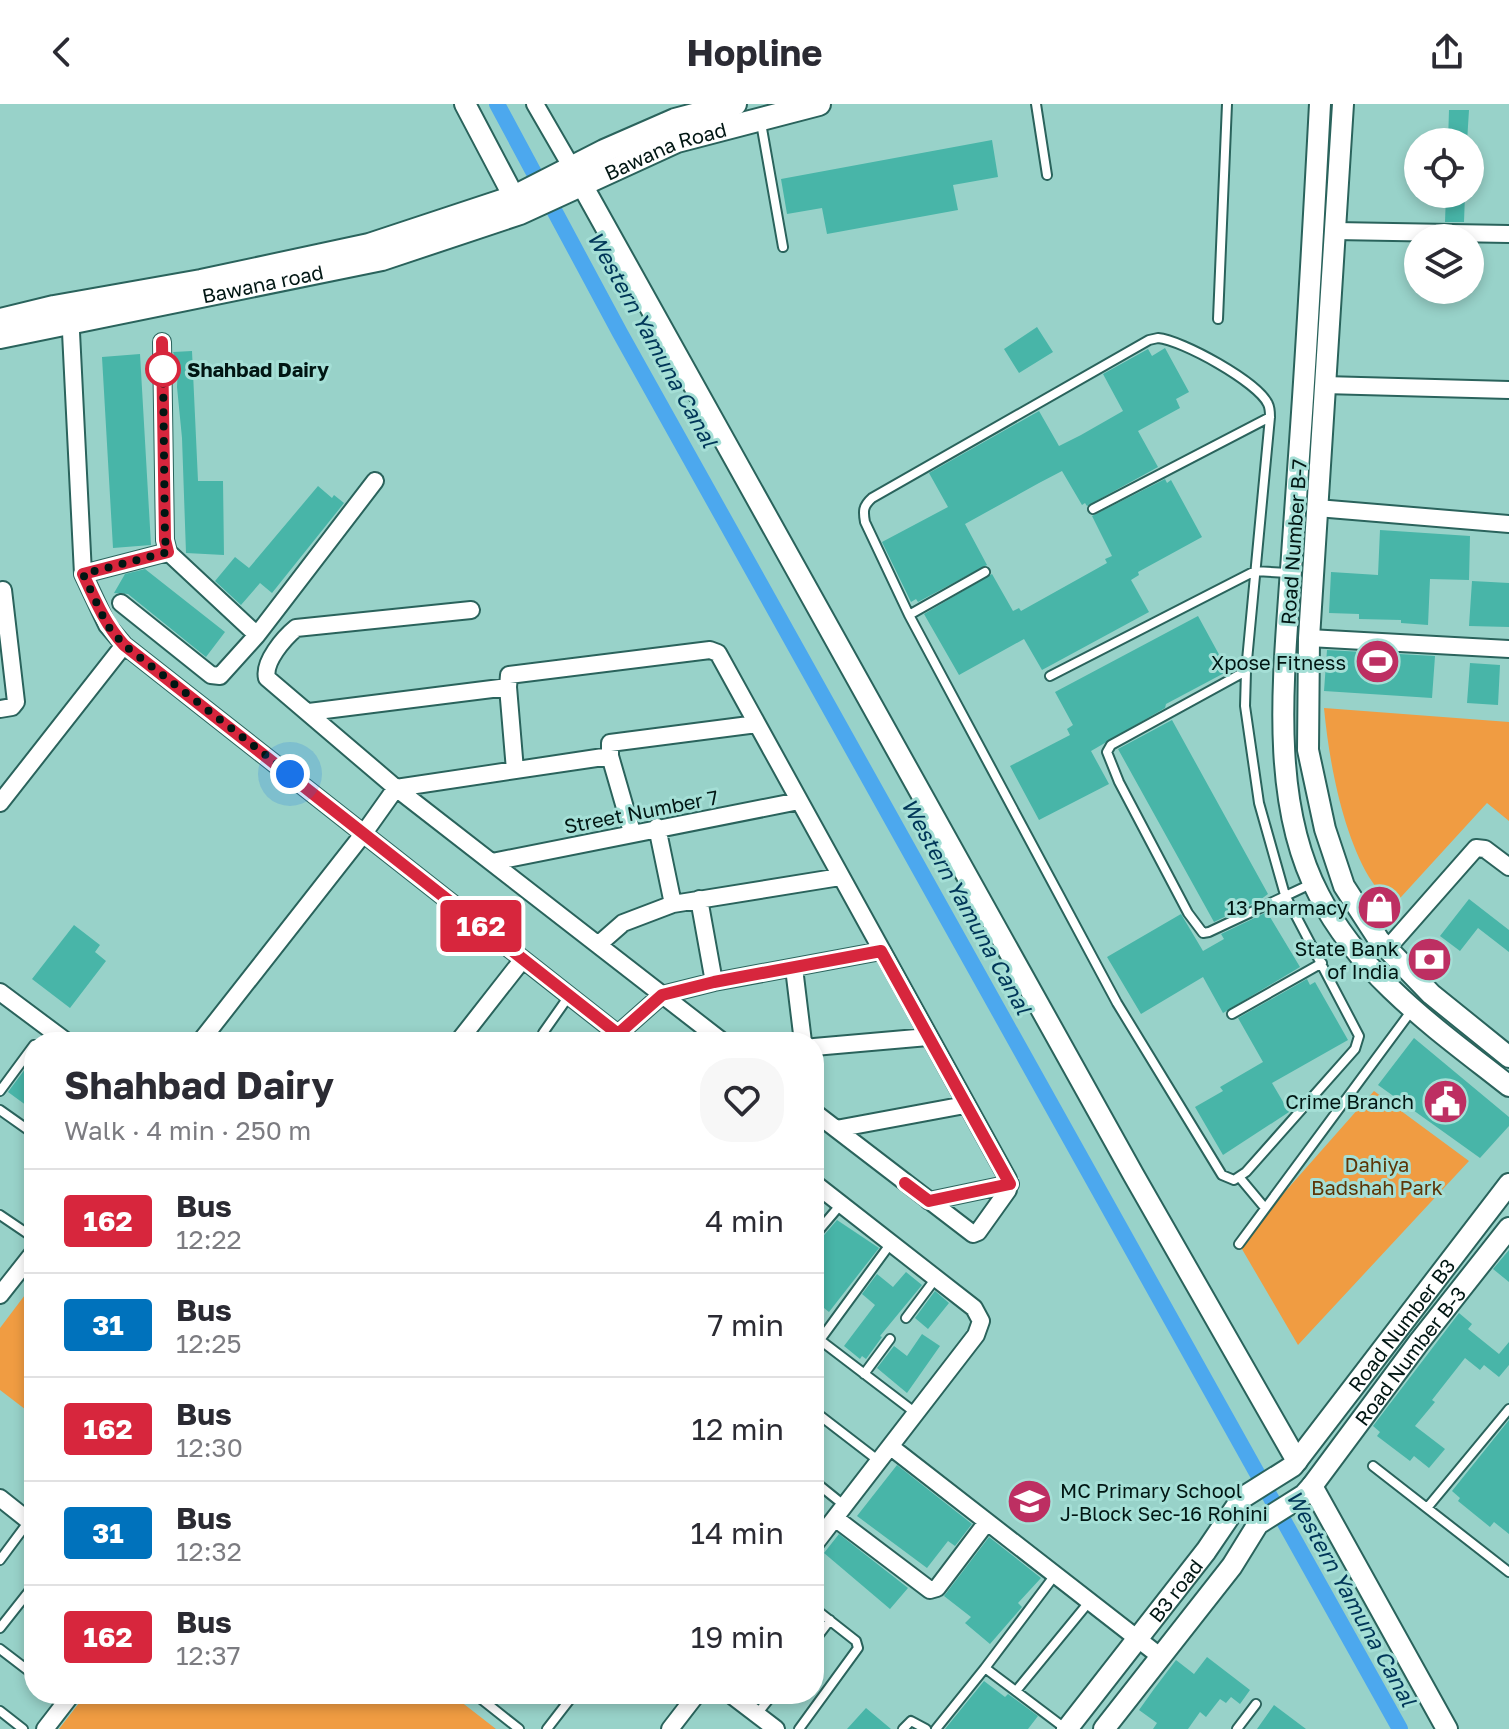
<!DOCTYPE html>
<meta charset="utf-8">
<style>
body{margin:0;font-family:"Golos Text",sans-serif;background:#f7f7f7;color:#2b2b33;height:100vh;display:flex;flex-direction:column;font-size:30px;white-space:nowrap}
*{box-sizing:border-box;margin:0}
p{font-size:26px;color:#7c7c81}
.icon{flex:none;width:44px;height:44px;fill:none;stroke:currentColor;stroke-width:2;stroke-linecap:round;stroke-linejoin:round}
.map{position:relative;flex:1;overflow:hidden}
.drawer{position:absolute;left:24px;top:928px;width:800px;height:672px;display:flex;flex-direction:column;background:#fff;border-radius:32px;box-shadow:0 4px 12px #0003}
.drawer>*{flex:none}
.badge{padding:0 16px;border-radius:6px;font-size:28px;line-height:52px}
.buttons{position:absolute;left:1404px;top:24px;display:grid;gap:16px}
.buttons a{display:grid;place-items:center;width:80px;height:80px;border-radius:50%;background:#fff;box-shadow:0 4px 12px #0003;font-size:40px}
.you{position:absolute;width:40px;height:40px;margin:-20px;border:6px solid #fff;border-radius:50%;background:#1a73e8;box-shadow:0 0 0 12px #1a73e833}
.map>.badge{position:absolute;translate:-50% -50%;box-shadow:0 0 0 4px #fff}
.round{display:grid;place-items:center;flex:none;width:84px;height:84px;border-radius:32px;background:#f7f7f7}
.headline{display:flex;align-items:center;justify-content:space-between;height:136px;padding:0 40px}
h1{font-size:38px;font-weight:700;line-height:60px}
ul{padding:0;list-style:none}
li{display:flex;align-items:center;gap:24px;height:104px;padding:0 40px;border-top:2px solid #e1e1e2}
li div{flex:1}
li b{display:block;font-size:30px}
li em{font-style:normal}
li .badge{min-width:88px;font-weight:700;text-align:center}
header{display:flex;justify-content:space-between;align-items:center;height:104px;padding:0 40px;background:#fff;font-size:36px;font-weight:700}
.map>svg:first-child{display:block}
.green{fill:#f09c42}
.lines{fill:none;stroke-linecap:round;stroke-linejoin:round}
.canal{stroke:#4ca8ee;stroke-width:16}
.building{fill:#48b5a8}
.service-casing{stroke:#2a635c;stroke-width:12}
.minor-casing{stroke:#2a635c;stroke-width:20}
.tertiary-casing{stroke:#2a635c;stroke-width:24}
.secondary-casing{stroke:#2a635c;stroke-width:26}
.service{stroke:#fff;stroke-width:8}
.minor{stroke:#fff;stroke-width:16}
.tertiary{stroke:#fff;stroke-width:20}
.secondary{stroke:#fff;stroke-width:22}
.line-casing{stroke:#fff;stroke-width:18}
.line{stroke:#d7263d;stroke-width:12}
.walk{stroke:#011613;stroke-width:8;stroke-dasharray:0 14.4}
.stop-dot{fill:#fff;stroke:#d7263d;stroke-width:4}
.labels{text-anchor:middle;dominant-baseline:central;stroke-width:6;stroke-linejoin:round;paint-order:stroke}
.street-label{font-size:20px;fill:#011613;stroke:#a5dfd6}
.stop-label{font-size:20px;font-weight:bold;fill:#011613;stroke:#a5dfd6;text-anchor:start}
.poi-label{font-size:20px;fill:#011613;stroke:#a5dfd6;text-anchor:end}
.park-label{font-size:20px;fill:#5c3506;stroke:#a5dfd6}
.water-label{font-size:22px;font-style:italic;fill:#003658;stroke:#a5dfd6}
</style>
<header><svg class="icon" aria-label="back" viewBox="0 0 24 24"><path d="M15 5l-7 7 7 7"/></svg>Hopline<svg class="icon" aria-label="share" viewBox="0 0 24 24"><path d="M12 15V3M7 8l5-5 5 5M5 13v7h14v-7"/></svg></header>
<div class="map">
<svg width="1509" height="1625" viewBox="0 0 1509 1625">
<rect width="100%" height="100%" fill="#98d2c9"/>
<path class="green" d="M1324 604 1509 618V717L1487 699 1391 804C1384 794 1376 784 1369 773 1342 727 1329 657 1324 604Z
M1374 987 1469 1057 1298 1241 1239 1140Z
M34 1179V1312L0 1286V1224Z
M86 1590H451L496 1625H59Z"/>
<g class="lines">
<path class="canal" d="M497 0 620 229 1400 1625"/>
</g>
<path class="building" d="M1449 6H1469L1467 38H1448Z
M992 36 998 73 953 81 958 106 827 130 822 104 787 110 781 75Z
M1446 90H1465L1464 118H1445Z
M1037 223 1053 248 1019 269 1004 245Z
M1165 244 1189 288 1176 295 1180 304 1138 327 1158 363 1087 402 1085 399 1082 401 1062 367 1039 379 965 420 987 461 918 498 916 495 911 498 882 438 948 403 929 369 1039 307 1059 342 1081 331 1123 307 1103 270 1148 245 1152 252Z
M192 247 198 377H223L224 451 186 449 182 334 177 283 178 261 173 248Z
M140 250 151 441 113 444 102 253Z
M1165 375 1167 379 1171 376 1202 433 1138 468 1139 471 1131 476 1149 508 1042 566 1024 535 959 571 924 510 992 470 1013 507 1019 504 1021 507 1107 459 1105 455 1112 452 1092 412Z
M318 382 332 394 334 391 344 399 272 489 260 479 241 501 215 477 235 453 249 464Z
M1380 426 1470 432 1469 476 1430 475 1428 521 1401 519V516L1359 515V510L1329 509 1331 468 1378 471Z
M145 465 225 528 206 553 128 490 114 489 125 470Z
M1472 477 1509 479V523L1469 522Z
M1198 512 1228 567 1166 600 1165 604 1091 647 1109 680 1039 716 1010 662 1070 631 1067 625 1073 621 1055 588Z
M1327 546 1435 552 1432 594 1324 587Z
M1470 559 1500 561 1498 601 1467 599Z
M1172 616 1268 790 1260 796 1214 818 1118 645Z
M1469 795 1509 826V848L1478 824 1460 847 1440 832Z
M1267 808 1300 863 1223 909 1203 873 1141 910 1107 853 1181 810 1203 847 1224 835 1221 830Z
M74 821 100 841 95 848 106 857 70 904 32 875Z
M1307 875 1310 881 1315 878 1348 936 1272 979 1289 1008 1223 1051 1195 1003 1223 987 1220 983 1263 958 1238 914Z
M1414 934 1509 1013V1022L1480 1054 1378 981Z
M34 953V1007L8 988Z
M837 1116 879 1144 829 1208 814 1196V1139L819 1137Z
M1509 1146V1178L1493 1165Z
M906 1168 922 1181 880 1232 882 1233 866 1255 862 1252 860 1255 844 1242 875 1201 862 1190 877 1170 893 1183Z
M935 1187 949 1199 928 1225 915 1214Z
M1459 1209 1472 1220 1468 1225 1499 1250 1509 1238V1261L1499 1273 1484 1261 1480 1266 1465 1254 1432 1296 1435 1298 1415 1322 1445 1345 1429 1364 1414 1352 1410 1357 1377 1332 1380 1328 1373 1322Z
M922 1230 940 1242 907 1289 877 1264 894 1242 907 1252Z
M1509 1316V1430L1494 1418 1490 1423 1458 1397 1460 1394 1452 1387Z
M897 1361 972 1420 955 1442 948 1437 927 1464 857 1412Z
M839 1430 908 1484 890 1505 824 1449Z
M989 1433 1041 1474 1018 1499 1022 1503 990 1540 965 1519 971 1513 944 1492Z
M1207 1553 1250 1586 1240 1600 1231 1593 1226 1599 1220 1595 1206 1613 1200 1608 1188 1625H1153L1157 1619 1139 1606 1154 1585 1176 1556 1194 1570Z
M984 1577 1005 1593 1008 1590 1038 1612 1028 1625H945Z
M1274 1601 1306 1625H1257Z
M866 1604 891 1625H847Z"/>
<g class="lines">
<defs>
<path id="service" d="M1036 0 1047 71
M761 19 783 143
M1218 215 1227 0
M1158 234C1182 236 1258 278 1268 300 1270 304 1270 309 1270 313L1246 567 1245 602 1259 699 1285 791 1359 932 1355 945 1246 1068 1234 1076 1222 1071 1117 899 909 511 865 418C863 407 863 402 872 394L1149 236Z
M1093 405 1270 313
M909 511 985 468
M1246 567 1111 641 1107 648 1119 678 1188 809 1203 829 1209 828 1313 779
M1050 572 1255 467 1288 469
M1232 910 1322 859
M543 929 569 892
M602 938 611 925
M0 987 34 941
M0 1006 34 1030
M1240 1074 1265 1104
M0 1111 34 1134
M814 1132 842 1099
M891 1139 820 1236 917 1310
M1239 1140 1412 906
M906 1214 936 1174
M814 1232 820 1236 814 1244
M864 1270 890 1235
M814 1307 879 1357
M1373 1362 1509 1468
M814 1377 845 1402
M1427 1404 1509 1305
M0 1456 29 1417
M1055 1471 985 1564 1066 1625
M0 1524 34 1481
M814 1537 830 1516
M0 1545 34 1571
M25 1564 34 1552
M1016 1587 1089 1498
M475 1590 519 1625
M679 1590 691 1598
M0 1607 23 1625
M757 1610 773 1590
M547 1625 574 1590
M799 1625 858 1544 856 1537 814 1504
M903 1625 911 1617 926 1625
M936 1625 985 1564
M1237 1625 1256 1600"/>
<path id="minor" d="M535 0 572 64
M1335 127 1509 130
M70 208 83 470 107 521 124 541 628 938
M162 238 165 436 168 448 257 531
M1324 281 1509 286
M1317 404 1509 420
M83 470 168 448
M121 499 211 571 220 572 257 531 375 377
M471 506 296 524C284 534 263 558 267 574L396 684 723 938
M1309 534 1509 545
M0 605 12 603 16 598 3 486
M309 608 508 583
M515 666 508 583 509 571 710 546 718 549 1008 1075V1086L978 1128 973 1130 814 1008
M0 699 124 541
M657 723 673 800
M632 728 610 652V639L757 620
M492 758 799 697
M699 795 714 878
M599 840 623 819 673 800 840 773
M1387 845 1476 744 1485 745 1509 763
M794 864 803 938
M0 888 67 938
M618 930 662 891 714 878 881 847
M200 938 364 729 396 684 610 652
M458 938 523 855
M814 943 928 933
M836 1025 965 1001
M814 1079 974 1204 981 1217 976 1231 814 1441
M929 1097 1010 1080
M0 1191 34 1148
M891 1343 1161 1553
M0 1394 34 1421
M835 1414 930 1486 937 1484 987 1418
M730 1590 776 1625
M45 1625 72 1590
M670 1625 697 1590"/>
<g id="tertiary">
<path d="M465 0 514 93"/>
<path d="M1320 0C1314 113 1308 225 1300 338 1296 390 1293 442 1289 494 1282 590 1273 704 1319 791 1361 873 1438 926 1509 982"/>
<path d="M1343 0 1309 534 1308 646 1325 725 1344 782 1379 836 1431 890 1509 953"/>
<path d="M581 79 1133 1070 1297 1357"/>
<path d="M1312 1382 1447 1625"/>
<path id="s1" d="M1067 1625 1206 1447 1242 1394 1293 1362 1509 1080"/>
<path id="s2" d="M1104 1625 1232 1462 1258 1420 1304 1391 1312 1382 1419 1238 1509 1124"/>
</g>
<g id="secondary">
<path d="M0 216 54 203 201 177 369 141 514 93 604 47 675 16 735 0"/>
<path id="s3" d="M0 233 382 155 520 109 677 37 819 0"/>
</g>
</defs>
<use href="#service" class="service-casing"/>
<use href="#minor" class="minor-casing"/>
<use href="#tertiary" class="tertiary-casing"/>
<use href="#secondary" class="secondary-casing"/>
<use href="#service" class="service"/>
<use href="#minor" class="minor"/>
<use href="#tertiary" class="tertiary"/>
<use href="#secondary" class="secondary"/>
</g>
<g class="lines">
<defs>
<path id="line" d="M162 238 165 436 168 448 83 470C95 496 105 520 124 541L618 930 662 891 714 878 881 847 1010 1080 929 1097 905 1079"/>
</defs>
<use href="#line" class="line-casing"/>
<use href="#line" class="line"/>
<path class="walk" d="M163 265 165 436 168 448 83 470 107 521 124 541 290 670"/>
</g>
<defs>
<symbol id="stadium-disc" viewBox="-11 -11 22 22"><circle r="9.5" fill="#bd2f62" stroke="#a5dfd6"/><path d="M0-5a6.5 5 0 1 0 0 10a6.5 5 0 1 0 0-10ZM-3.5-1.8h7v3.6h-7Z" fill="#fff"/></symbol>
<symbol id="shop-disc" viewBox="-11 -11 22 22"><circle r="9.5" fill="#bd2f62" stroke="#a5dfd6"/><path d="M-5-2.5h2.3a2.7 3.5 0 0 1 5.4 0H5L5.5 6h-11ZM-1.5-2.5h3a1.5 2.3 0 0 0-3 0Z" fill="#fff"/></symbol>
<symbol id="bank-disc" viewBox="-11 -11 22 22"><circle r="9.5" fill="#bd2f62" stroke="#a5dfd6"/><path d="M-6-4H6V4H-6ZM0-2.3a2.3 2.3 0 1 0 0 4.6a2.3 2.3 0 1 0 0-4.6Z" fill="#fff"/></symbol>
<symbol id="civic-disc" viewBox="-11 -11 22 22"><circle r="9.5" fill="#bd2f62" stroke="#a5dfd6"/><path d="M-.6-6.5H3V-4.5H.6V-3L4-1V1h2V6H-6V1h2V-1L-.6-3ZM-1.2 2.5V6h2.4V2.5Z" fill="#fff"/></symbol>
<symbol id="school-disc" viewBox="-11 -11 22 22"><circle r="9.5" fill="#bd2f62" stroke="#a5dfd6"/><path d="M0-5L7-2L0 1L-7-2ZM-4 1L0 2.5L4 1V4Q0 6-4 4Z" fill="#fff"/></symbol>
</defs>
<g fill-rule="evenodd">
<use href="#stadium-disc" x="1352" y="532" width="51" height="51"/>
<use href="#shop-disc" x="1354" y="778" width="51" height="51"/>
<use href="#bank-disc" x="1404" y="830" width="51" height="51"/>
<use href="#civic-disc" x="1420" y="972" width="51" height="51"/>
<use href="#school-disc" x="1004" y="1372" width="51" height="51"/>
</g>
<circle class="stop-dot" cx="163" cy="265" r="16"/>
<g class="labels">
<g class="street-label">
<text stroke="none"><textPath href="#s3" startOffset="694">Bawana Road</textPath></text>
<text stroke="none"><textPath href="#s3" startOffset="268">Bawana road</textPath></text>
<text transform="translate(1293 438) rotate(-86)">Road Number B-7</text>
<text transform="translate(641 707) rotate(-11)">Street Number 7</text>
<text stroke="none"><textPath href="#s1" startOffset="528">Road Number B3</textPath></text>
<text stroke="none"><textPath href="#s2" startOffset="486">Road Number B-3</textPath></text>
<text stroke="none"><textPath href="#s1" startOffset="176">B3 road</textPath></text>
</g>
<g class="stop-label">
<text x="187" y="265">Shahbad Dairy</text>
</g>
<g class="poi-label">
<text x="1346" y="558">Xpose Fitness</text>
<text x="1348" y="803">13 Pharmacy</text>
<text x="1399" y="844">State Bank<tspan x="1399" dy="23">of India</tspan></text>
<text x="1414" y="997">Crime Branch</text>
<text x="1060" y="1386" text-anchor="start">MC Primary School<tspan x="1060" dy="23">J-Block Sec-16 Rohini</tspan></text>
</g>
<g class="park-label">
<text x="1377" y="1060">Dahiya<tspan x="1377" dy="23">Badshah Park</tspan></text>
</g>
<g class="water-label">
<text transform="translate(653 235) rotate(61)">Western Yamuna Canal</text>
<text transform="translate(967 802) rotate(61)">Western Yamuna Canal</text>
<text transform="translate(1352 1494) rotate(61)">Western Yamuna Canal</text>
</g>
</g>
</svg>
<div class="buttons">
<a><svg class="icon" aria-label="locate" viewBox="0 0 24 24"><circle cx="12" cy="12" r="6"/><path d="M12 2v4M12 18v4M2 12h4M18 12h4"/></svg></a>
<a><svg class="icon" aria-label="layers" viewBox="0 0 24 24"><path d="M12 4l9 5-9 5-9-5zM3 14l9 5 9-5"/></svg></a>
</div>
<div class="you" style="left:290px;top:670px"></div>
<b class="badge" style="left:481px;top:822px;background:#d7263d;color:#fff">162</b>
<section class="drawer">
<div class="headline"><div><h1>Shahbad Dairy</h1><p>Walk · 4 min · 250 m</p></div><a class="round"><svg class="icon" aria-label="heart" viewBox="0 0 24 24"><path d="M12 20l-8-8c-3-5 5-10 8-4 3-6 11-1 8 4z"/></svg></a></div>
<ul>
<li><span class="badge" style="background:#d7263d;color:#fff">162</span><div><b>Bus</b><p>12:22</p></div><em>4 min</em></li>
<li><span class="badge" style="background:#0072bc;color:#fff">31</span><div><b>Bus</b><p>12:25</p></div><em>7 min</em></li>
<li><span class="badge" style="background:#d7263d;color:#fff">162</span><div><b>Bus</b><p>12:30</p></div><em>12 min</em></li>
<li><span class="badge" style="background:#0072bc;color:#fff">31</span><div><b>Bus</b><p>12:32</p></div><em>14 min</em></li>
<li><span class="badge" style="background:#d7263d;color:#fff">162</span><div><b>Bus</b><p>12:37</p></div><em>19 min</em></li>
</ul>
</section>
</div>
